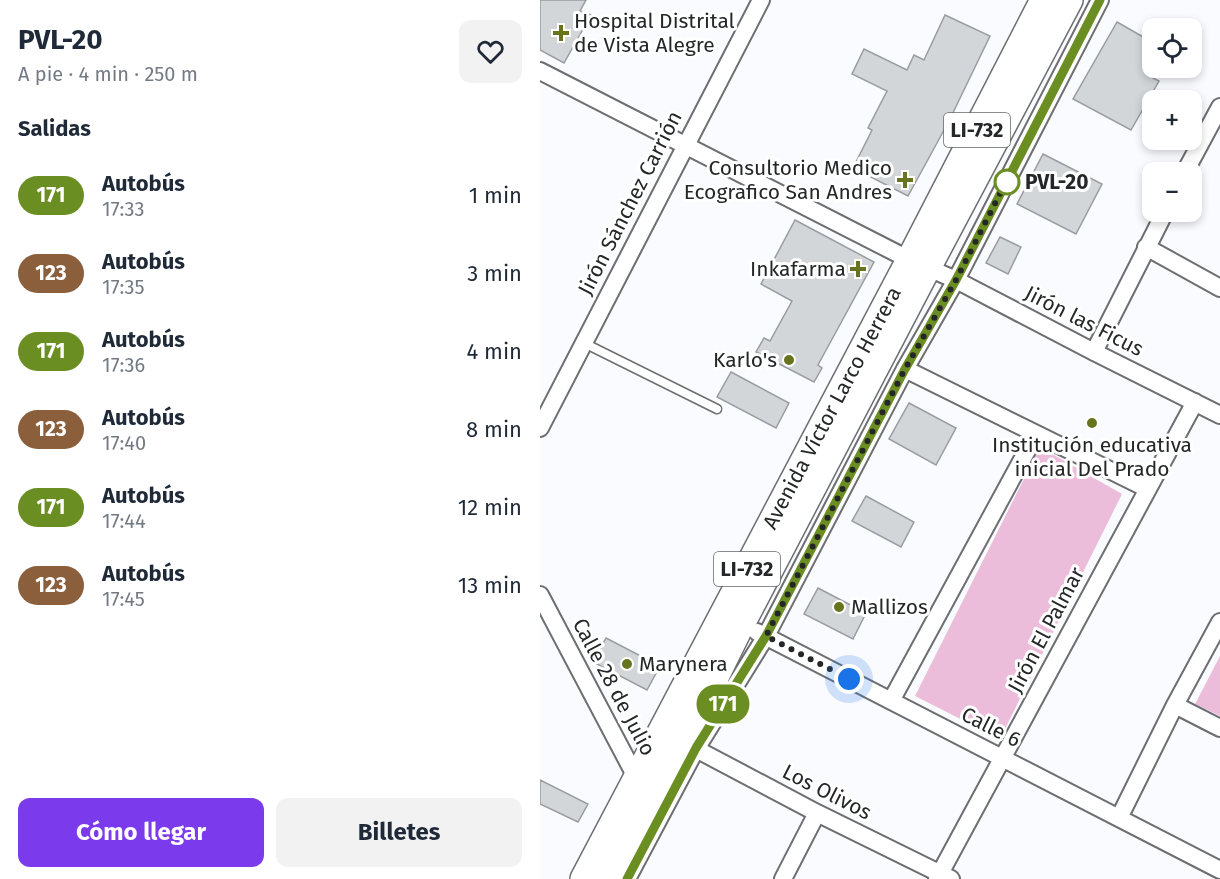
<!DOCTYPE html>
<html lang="es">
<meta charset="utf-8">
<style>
body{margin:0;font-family:"Fira Sans",sans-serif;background:#f2f2f3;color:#1f2937;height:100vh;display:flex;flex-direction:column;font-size:22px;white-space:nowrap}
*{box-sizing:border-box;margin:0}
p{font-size:20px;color:#747a83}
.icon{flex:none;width:33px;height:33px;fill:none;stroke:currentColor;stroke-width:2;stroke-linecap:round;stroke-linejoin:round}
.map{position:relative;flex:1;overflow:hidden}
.drawer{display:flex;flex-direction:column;background:#fff;width:540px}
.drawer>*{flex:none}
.badge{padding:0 12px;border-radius:20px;font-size:21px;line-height:39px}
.buttons{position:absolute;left:602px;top:18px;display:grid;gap:12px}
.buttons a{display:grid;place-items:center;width:60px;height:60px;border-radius:12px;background:#fff;box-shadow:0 3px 9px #0003;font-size:30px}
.you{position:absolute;width:30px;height:30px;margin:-15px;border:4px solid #fff;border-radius:50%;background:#1a73e8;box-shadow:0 0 0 9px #1a73e833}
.map>.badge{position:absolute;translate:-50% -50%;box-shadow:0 0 0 3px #fff}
h2{padding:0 18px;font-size:22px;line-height:54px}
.round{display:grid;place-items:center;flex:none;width:63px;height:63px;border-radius:12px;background:#f2f2f3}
.head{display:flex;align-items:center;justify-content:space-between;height:102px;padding:0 18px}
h1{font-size:28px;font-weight:700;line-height:45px}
.cta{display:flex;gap:12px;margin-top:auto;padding:12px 18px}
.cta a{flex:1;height:69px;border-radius:12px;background:#7c3aed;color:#fff;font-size:24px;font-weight:700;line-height:69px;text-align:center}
.cta a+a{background:#f2f2f3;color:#1f2937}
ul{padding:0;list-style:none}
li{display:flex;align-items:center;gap:18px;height:78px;padding:0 18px}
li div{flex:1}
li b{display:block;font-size:22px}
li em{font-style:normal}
li .badge{min-width:66px;font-weight:700;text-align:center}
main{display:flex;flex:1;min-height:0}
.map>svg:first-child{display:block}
.green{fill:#ecbdda}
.building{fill:#d2d6d9;stroke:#999ca0;stroke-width:1.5}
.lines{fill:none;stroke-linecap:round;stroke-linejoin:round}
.lane-casing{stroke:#6d6e72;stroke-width:11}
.street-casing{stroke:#6d6e72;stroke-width:20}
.primary-casing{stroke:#6d6e72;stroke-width:30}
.lane{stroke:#fff;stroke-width:8}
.street{stroke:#fff;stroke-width:16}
.primary{stroke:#fff;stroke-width:27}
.line-casing{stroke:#fff;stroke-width:14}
.line{stroke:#6b8e23;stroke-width:9}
.walk{stroke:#252627;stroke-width:6;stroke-dasharray:0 10.8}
.poi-dot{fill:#68731d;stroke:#fff;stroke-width:2}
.stop-dot{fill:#fff;stroke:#6b8e23;stroke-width:3}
.labels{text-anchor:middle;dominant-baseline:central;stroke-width:6;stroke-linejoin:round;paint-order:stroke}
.shield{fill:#fff;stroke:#666768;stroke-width:1.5}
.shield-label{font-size:20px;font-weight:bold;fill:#252627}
.poi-label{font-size:21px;fill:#252627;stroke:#fff;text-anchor:start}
.stop-label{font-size:21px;font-weight:bold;fill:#252627;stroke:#fff;text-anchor:start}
.street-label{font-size:21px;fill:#252627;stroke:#fff}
</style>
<main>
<section class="drawer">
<div class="head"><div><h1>PVL-20</h1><p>A pie · 4 min · 250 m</p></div><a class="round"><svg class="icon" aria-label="heart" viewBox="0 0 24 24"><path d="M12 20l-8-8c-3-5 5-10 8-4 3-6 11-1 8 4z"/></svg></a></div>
<h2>Salidas</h2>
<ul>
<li><span class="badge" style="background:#6b8e23;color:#fff">171</span><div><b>Autobús</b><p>17:33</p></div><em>1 min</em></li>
<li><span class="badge" style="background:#8b5e3c;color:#fff">123</span><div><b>Autobús</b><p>17:35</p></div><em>3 min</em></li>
<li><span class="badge" style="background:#6b8e23;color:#fff">171</span><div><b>Autobús</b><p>17:36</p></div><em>4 min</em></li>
<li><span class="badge" style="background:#8b5e3c;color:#fff">123</span><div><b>Autobús</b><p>17:40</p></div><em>8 min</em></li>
<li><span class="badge" style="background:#6b8e23;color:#fff">171</span><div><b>Autobús</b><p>17:44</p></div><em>12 min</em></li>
<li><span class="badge" style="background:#8b5e3c;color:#fff">123</span><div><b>Autobús</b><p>17:45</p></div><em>13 min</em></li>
</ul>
<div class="cta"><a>Cómo llegar</a><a>Billetes</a></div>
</section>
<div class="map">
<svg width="680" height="879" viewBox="0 0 680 879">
<rect width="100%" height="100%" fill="#fafbfe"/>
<path class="green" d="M500 447 582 494 460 739 375 696Z
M680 656V716L655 704Z"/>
<path class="building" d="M0 0H46L40 11 51 15 24 63 0 50Z
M405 15 450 36 409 121 368 196 313 168 332 130 328 128 347 91 312 74 324 49 367 70 374 55 384 60Z
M577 22 612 42V68H619L613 78 619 81 591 130 533 99Z
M503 154 562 184 536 234 477 204Z
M255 220 334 262 278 365 282 368 274 382 216 352 224 338 230 341 252 301 221 284Z
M460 237 481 247 468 274 446 263Z
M191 372 249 403 236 428 177 397Z
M369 403 416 428 396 465 349 439Z
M326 496 374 522 361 547 312 521Z
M278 588 326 613 313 639 264 614Z
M66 638 120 666 107 690 53 662Z
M0 780 48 804 38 822 0 804Z"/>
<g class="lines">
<defs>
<path id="lane" d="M44 343 177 409"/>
<path id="street" d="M0 71 370 260 416 280 554 352 680 415
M645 172 680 107
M606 247 680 288
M554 352 625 212
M365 369 608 489
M0 428 221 0
M0 595 97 779 100 781
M217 632 680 870
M351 701 496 434
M635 705 680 728
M147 746 156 749 277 813 411 879
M579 818 635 705 680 622
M87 879 156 749 226 636 365 369 416 280 560 0
M243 879 277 813
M397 879 655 402"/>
<path id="primary" d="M44 879 370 260 504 0
M72 879 142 744 201 624 387 268 529 0"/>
</defs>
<use href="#lane" class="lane-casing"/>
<use href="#street" class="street-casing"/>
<use href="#primary" class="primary-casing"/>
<use href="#lane" class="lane"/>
<use href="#street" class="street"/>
<use href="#primary" class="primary"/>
</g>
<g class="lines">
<defs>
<path id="line" d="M87 879 156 748 226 636 365 369 416 280 560 0"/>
</defs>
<use href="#line" class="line-casing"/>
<use href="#line" class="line"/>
<path class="walk" d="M309 679 226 636 365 369 416 280 467 180V182"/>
</g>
<g class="poi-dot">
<path d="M18 24h6v6h6v6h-6v6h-6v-6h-6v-6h6z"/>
<path d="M362 171h6v6h6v6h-6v6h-6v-6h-6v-6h6z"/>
<path d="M315 260h6v6h6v6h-6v6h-6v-6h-6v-6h6z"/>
<circle cx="249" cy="360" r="6"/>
<circle cx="552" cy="423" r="6"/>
<circle cx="299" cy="607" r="6"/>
<circle cx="87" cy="664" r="6"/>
</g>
<circle class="stop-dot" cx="467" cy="182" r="12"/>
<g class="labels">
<g class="shield">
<rect x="404" y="113" width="66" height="34" rx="4.5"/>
<rect x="174" y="552" width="66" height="34" rx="4.5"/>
</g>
<g class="shield-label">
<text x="437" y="130">LI-732</text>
<text x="207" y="569">LI-732</text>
</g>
<g class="poi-label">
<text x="34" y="21">Hospital Distrital<tspan x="34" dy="24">de Vista Alegre</tspan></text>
<text x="352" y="168" text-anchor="end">Consultorio Medico<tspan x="352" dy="24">Ecografico San Andres</tspan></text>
<text x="306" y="269" text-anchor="end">Inkafarma</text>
<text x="237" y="360" text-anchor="end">Karlo's</text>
<text x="552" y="445" text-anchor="middle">Institución educativa<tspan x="552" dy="24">inicial Del Prado</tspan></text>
<text x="311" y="607">Mallizos</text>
<text x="99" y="664">Marynera</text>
</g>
<g class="stop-label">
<text x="485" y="182">PVL-20</text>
</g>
<g class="street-label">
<text transform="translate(90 203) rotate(-63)">Jirón Sánchez Carrión</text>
<text transform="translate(544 321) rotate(27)">Jirón las Ficus</text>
<text transform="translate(292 408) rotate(-62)">Avenida Víctor Larco Herrera</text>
<text transform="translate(506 630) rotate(-62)">Jirón El Palmar</text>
<text transform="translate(74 687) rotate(62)">Calle 28 de Julio</text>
<text transform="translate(451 727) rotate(27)">Calle 6</text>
<text transform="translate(287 792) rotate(27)">Los Olivos</text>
</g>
</g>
</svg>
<div class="buttons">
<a><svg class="icon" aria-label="locate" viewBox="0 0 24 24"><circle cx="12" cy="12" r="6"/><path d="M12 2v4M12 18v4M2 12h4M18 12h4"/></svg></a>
<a>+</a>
<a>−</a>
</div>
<div class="you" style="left:309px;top:679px"></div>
<b class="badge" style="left:183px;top:704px;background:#6b8e23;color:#fff">171</b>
</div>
</main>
